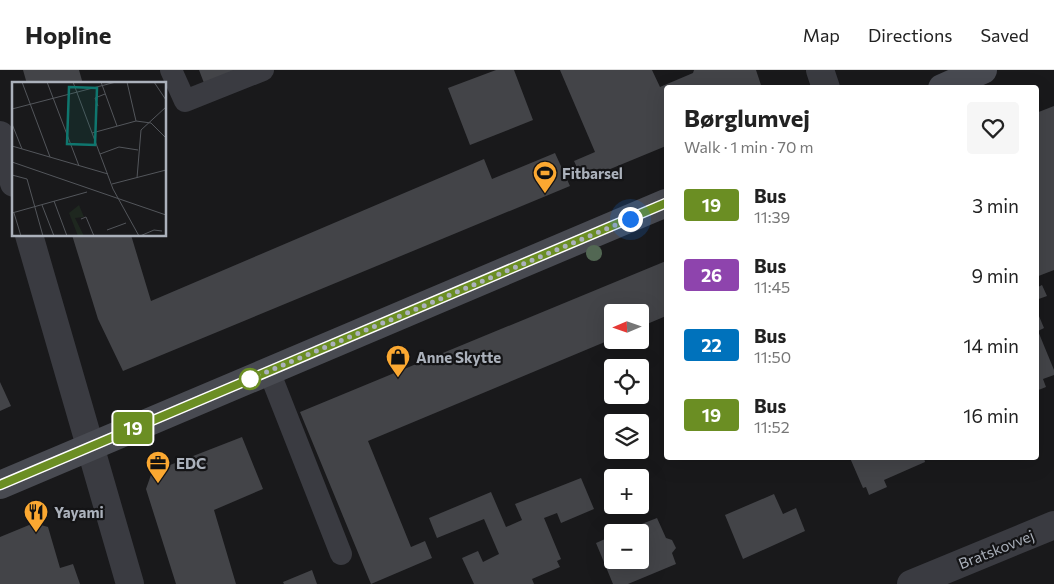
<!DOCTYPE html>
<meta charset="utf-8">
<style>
body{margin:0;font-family:Commissioner,sans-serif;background:#f6f6f6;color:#222;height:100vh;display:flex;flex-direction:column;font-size:19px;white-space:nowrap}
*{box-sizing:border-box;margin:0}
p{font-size:16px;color:#767676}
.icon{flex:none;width:28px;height:28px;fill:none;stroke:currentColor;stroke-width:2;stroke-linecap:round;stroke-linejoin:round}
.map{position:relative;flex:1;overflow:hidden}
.details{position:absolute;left:664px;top:15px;width:375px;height:375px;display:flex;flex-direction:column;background:#fff;border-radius:5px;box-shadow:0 5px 20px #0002}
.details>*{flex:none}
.badge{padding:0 10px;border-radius:4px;font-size:18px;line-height:32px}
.needle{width:32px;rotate:268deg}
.tools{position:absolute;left:604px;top:234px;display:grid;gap:10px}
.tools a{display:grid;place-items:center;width:45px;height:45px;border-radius:5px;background:#fff;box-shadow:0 5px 20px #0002;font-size:25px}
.you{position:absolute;width:25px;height:25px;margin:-12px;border:4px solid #fff;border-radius:50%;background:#1a73e8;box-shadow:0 0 0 8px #1a73e833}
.map>.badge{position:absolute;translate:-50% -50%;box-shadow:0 0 0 2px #fff}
.round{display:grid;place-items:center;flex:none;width:52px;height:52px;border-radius:5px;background:#f6f6f6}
.head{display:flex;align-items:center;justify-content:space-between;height:85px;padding:0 20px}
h1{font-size:24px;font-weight:700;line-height:38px}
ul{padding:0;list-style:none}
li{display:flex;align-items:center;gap:15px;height:70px;padding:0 20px}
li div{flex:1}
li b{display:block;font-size:19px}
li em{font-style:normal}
li .badge{min-width:55px;font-weight:700;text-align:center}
header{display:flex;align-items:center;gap:30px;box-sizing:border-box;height:70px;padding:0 25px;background:#fff;border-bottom:1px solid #e0e0e0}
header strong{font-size:24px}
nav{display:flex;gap:28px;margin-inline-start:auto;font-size:18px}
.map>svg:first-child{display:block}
.building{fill:#434448}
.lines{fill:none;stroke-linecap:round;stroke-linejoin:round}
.lane{stroke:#3a3b41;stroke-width:22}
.street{stroke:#3a3b41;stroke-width:28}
.secondary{stroke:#484a51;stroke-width:28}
.tree{fill:#526753}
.line-casing{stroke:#fff;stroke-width:11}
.line{stroke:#6b8e23;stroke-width:8}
.walk{stroke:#abb1bb;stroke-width:5;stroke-dasharray:0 9}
.stop-dot{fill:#fff;stroke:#6b8e23;stroke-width:2.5}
.labels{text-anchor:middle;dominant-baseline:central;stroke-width:4.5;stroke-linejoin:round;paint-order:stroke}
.poi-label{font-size:15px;font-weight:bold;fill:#abb1bb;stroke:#141416;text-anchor:start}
.street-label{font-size:15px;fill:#abb1bb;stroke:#141416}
.inset-road{fill:none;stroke:#53565b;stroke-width:1}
.view{fill:#0f766e;fill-opacity:0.15;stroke:#0f766e;stroke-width:2.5}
.inset-edge{fill:none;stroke:#abb1bb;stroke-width:2.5}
</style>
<header>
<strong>Hopline</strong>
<nav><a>Map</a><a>Directions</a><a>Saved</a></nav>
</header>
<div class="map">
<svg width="1054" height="514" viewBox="0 0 1054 514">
<rect width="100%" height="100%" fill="#19191b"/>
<path class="building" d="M23 0H79L83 14H27Z
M199 0H235L204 13Z
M496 0H514L533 50 470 75 448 18Z
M560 0H652L660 17 693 3 694 0H756L762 18H666V76L603 102 581 106 574 91 595 82Z
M1054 36V200L1036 207V43Z
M555 83 570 116 123 301 98 249 72 165H131L151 231 484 89 492 109Z
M666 191V246L640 257V242H612V269L368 371 411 477 425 471 432 488 371 514 300 342Z
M1042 215 1047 226 1036 230V218Z
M1036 239 1044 258 1038 261 1054 300V305L1043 309 1046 317 1036 321Z
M0 312 11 336 0 341Z
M242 367 263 419 214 440 236 514H176L146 419 152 402Z
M850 388H924L925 392 884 410 887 417 869 425 866 417 863 418Z
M581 408 594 439 561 453 557 443 544 448 561 489 557 491 560 497 532 509 534 514H474L462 488 478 481 483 492 499 484 484 449 437 468 429 448 491 422 506 457 522 450 515 434Z
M774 424 783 444 796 438 805 461 743 489 725 445Z
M657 448 666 468 672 470 676 478 672 483 676 494 628 514H613L596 473 612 466V490H640V462H621Z
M34 453 48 457 60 498 73 494 80 514H0V467Z
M312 500 317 514H284L283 512Z"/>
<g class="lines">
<path class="lane" d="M171 0 185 31 263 0
M269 301 341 484"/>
<path class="street" d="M820 0 826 18
M0 65 14 113
M29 165 130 514
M911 514 1054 455"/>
<path class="secondary" d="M942 18 983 0
M0 415 666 133"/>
</g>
<circle class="tree" cx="594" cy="183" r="8"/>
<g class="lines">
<defs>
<path id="line" d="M0 415 666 133"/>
</defs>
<use href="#line" class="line-casing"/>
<use href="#line" class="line"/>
<path class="walk" d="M250 309 630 149"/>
</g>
<defs>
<symbol id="stadium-pin" viewBox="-11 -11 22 30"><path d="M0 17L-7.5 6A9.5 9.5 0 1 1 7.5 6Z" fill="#fba831" stroke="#141416"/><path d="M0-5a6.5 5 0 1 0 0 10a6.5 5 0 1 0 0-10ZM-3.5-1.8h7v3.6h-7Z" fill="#111"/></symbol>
<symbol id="shop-pin" viewBox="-11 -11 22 30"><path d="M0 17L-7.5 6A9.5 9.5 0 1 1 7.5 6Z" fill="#fba831" stroke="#141416"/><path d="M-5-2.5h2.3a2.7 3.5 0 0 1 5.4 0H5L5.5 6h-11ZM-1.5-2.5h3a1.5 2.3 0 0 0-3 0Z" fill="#111"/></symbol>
<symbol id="office-pin" viewBox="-11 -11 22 30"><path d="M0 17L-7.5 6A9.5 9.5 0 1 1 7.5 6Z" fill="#fba831" stroke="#141416"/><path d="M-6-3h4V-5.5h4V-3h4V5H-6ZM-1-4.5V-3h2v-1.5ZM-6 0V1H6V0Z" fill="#111"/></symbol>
<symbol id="restaurant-pin" viewBox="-11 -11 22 30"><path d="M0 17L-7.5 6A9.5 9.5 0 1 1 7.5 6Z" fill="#fba831" stroke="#141416"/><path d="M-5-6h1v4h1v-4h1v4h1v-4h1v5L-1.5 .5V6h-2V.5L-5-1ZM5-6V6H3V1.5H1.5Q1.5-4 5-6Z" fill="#111"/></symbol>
</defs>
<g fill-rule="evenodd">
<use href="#stadium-pin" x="531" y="89" width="28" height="38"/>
<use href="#shop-pin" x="384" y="273" width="28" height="38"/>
<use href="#office-pin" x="144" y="379" width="28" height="38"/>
<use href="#restaurant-pin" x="22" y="428" width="28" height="38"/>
</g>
<circle class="stop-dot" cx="250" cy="309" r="10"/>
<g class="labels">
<g class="poi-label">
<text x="562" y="103">Fitbarsel</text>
<text x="416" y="287">Anne Skytte</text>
<text x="176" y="393">EDC</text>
<text x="54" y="442">Yayami</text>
</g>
<g class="street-label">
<text transform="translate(996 479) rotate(-22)">Bratskovvej</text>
</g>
</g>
<g transform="translate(12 12)">
<rect width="154" height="154" fill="#19191b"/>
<path d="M67 123 72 135 63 136 72 154H66L57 131Z" fill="#1e271f"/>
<path class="inset-road" d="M10 0 38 75M35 0 67 84M61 0 101 107 127 154M89 0 105 44M115 0 124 39M142 0 154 18M86 24 83 16 93 12M0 27 104 0M0 42 10 67M80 51 124 39 139 41 154 56M0 64 96 92M88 72 107 65 126 68M0 80 154 133M0 93 15 97 31 154M125 96 129 48 154 25M100 102 154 88M42 119 55 154M30 123 42 154M0 131 75 110M2 131 9 154M69 137 74 135 82 154M95 148 114 141M128 154 142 148 150 149"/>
<path class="view" d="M57 5 85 6 83 63 55 62Z"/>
<rect width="154" height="154" class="inset-edge"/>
</g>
</svg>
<div class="tools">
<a><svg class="needle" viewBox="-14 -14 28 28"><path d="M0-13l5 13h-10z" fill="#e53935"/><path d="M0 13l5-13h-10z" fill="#767676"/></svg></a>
<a><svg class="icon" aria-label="locate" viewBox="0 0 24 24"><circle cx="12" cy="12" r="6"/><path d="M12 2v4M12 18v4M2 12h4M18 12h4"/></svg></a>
<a><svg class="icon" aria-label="layers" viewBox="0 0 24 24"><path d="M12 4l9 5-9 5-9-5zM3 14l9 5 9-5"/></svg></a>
<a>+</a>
<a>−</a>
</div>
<div class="you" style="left:630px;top:149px"></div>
<b class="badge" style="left:133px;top:358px;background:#6b8e23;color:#fff">19</b>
<section class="details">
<div class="head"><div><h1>Børglumvej</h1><p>Walk · 1 min · 70 m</p></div><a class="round"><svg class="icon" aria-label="heart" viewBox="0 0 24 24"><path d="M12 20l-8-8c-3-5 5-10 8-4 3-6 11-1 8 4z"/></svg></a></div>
<ul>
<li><span class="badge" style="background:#6b8e23;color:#fff">19</span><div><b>Bus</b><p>11:39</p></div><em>3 min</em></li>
<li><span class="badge" style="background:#8e44ad;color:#fff">26</span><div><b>Bus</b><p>11:45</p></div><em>9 min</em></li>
<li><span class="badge" style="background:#0072bc;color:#fff">22</span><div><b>Bus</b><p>11:50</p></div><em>14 min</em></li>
<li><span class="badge" style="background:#6b8e23;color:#fff">19</span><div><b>Bus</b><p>11:52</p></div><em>16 min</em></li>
</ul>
</section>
</div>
